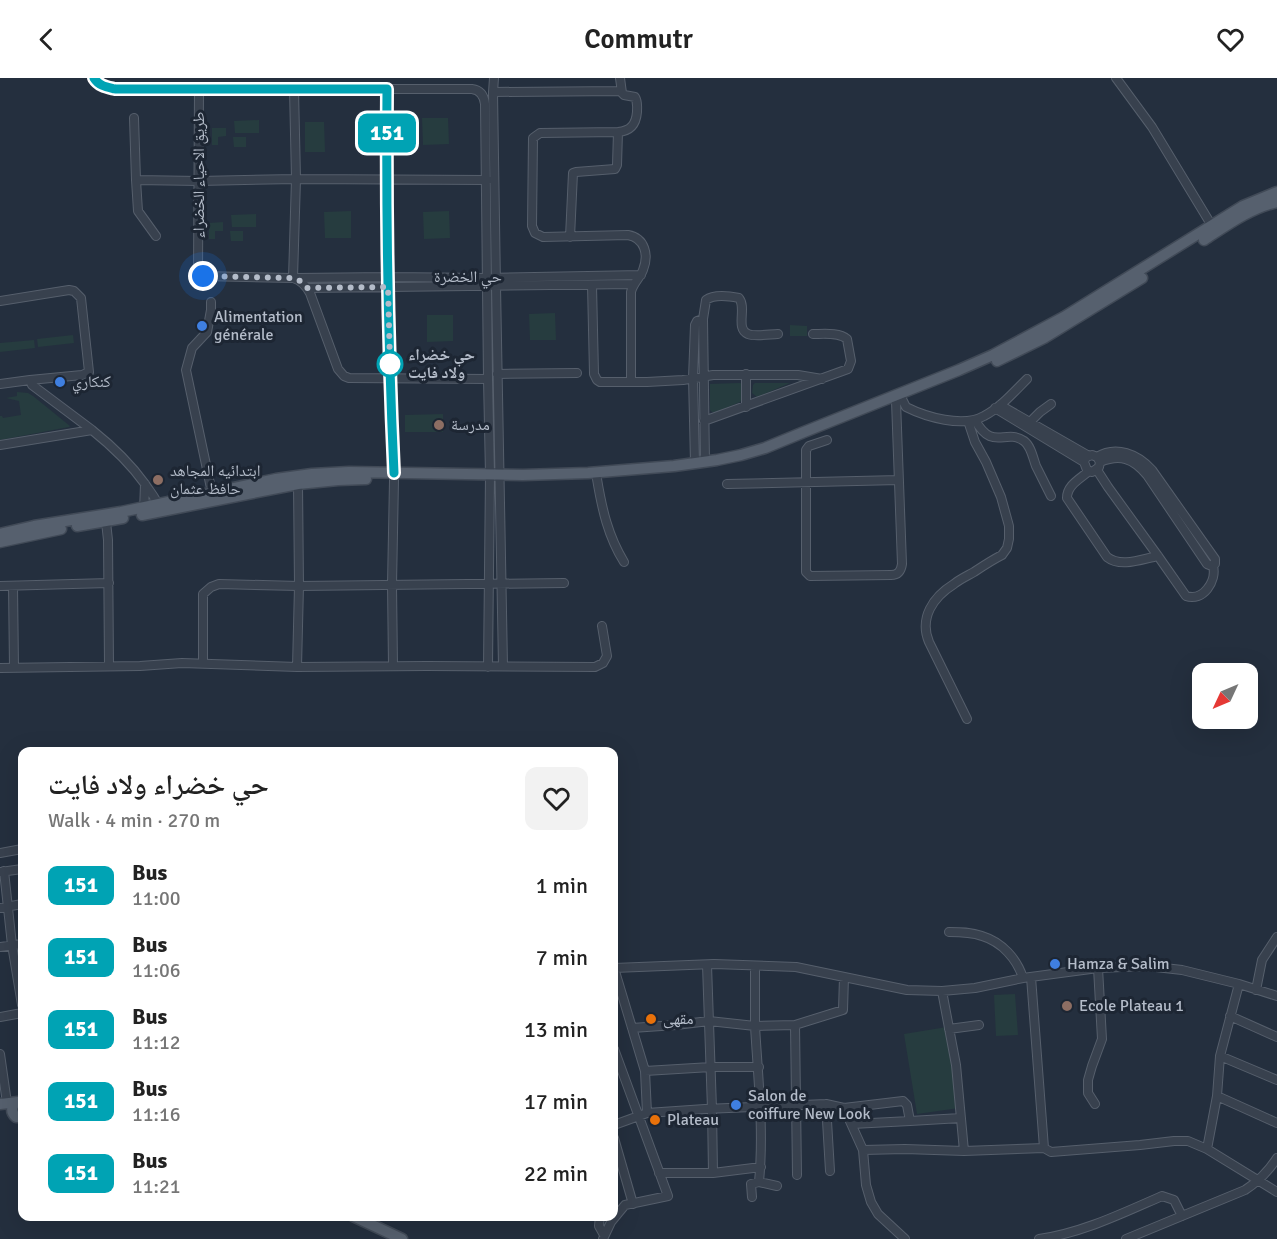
<!DOCTYPE html>
<meta charset="utf-8">
<style>
body{margin:0;font-family:Signika,"Noto Naskh Arabic",sans-serif;background:#f2f2f2;color:#222;height:100vh;display:flex;flex-direction:column;font-size:22px;white-space:nowrap}
*{box-sizing:border-box;margin:0}
p{font-size:20px;color:#767676}
.icon{flex:none;width:33px;height:33px;fill:none;stroke:currentColor;stroke-width:2;stroke-linecap:round;stroke-linejoin:round}
.map{position:relative;flex:1;overflow:hidden}
.side{position:absolute;left:18px;top:669px;width:600px;height:474px;display:flex;flex-direction:column;background:#fff;border-radius:12px;box-shadow:0 6px 24px #0002}
.side>*{flex:none}
.badge{padding:0 12px;border-radius:9px;font-size:21px;line-height:39px}
.needle{width:39px;rotate:226deg}
.controls{position:absolute;left:1192px;top:585px;display:grid;gap:12px}
.controls a{display:grid;place-items:center;width:66px;height:66px;border-radius:12px;background:#fff;box-shadow:0 6px 24px #0002;font-size:30px}
.you{position:absolute;width:30px;height:30px;margin:-15px;border:4px solid #fff;border-radius:50%;background:#1a73e8;box-shadow:0 0 0 9px #1a73e833}
.map>.badge{position:absolute;translate:-50% -50%;box-shadow:0 0 0 3px #fff}
.round{display:grid;place-items:center;flex:none;width:63px;height:63px;border-radius:12px;background:#f2f2f2}
.summary{display:flex;align-items:center;justify-content:space-between;height:102px;padding:0 30px}
h1{font-size:28px;font-weight:600;line-height:45px}
ul{padding:0;list-style:none}
li{display:flex;align-items:center;gap:18px;height:72px;padding:0 30px}
li div{flex:1}
li b{display:block;font-size:22px}
li em{font-style:normal}
li .badge{min-width:66px;font-weight:700;text-align:center}
header{display:flex;justify-content:space-between;align-items:center;height:78px;padding:0 30px;background:#fff;font-size:27px;font-weight:600}
.map>svg:first-child{display:block}
.green{fill:#263c3f}
.lines{fill:none;stroke-linecap:round;stroke-linejoin:round}
.minor-casing{stroke:#565f6c;stroke-width:10}
.major-casing{stroke:#414a57;stroke-width:13}
.minor{stroke:#38414e;stroke-width:8}
.major{stroke:#56606e;stroke-width:10}
.line-casing{stroke:#fff;stroke-width:14}
.line{stroke:#00a3b4;stroke-width:9}
.walk{stroke:#b4bcc9;stroke-width:6;stroke-dasharray:0 10.8}
.shop-dot{fill:#3f7fe0;stroke:#1d2633;stroke-width:2}
.stop-dot{fill:#fff;stroke:#00a3b4;stroke-width:3}
.education-dot{fill:#8d6e63;stroke:#1d2633;stroke-width:2}
.food-dot{fill:#e8710a;stroke:#1d2633;stroke-width:2}
.labels{text-anchor:middle;dominant-baseline:central;stroke-width:6;stroke-linejoin:round;paint-order:stroke}
.street-label{font-size:16px;fill:#b4bcc9;stroke:#1d2633}
.poi-label{font-size:16px;fill:#b4bcc9;stroke:#1d2633;text-anchor:start}
.stop-label{font-size:16px;font-weight:bold;fill:#b4bcc9;stroke:#1d2633;text-anchor:start}
</style>
<header><svg class="icon" aria-label="back" viewBox="0 0 24 24"><path d="M15 5l-7 7 7 7"/></svg>Commutr<svg class="icon" aria-label="heart" viewBox="0 0 24 24"><path d="M12 20l-8-8c-3-5 5-10 8-4 3-6 11-1 8 4z"/></svg></header>
<div class="map">
<svg width="1277" height="1161" viewBox="0 0 1277 1161">
<rect width="100%" height="100%" fill="#242f3e"/>
<path class="green" d="M422 40H448L449 66 423 67Z
M259 42V55H235L234 43Z
M305 44H324L325 74H305Z
M212 50H226V58L218 59V67H212Z
M233 59H246V69H234Z
M351 133V160H325L324 134Z
M449 133 450 160 424 161 423 134Z
M256 136V149H232L231 137Z
M223 144V153H215V161H209V145Z
M230 153H243V163H231Z
M555 235 556 262H530L529 236Z
M427 237H453V263L427 264Z
M790 247 807 248V258H790Z
M73 257 74 265 38 269 37 261Z
M34 262 35 270 0 274V265Z
M740 305 742 306V321L740 324 716 334H712L710 332V306Z
M755 305H790L757 319 752 315 753 307Z
M17 314 28 315 33 318 70 348 69 349 0 362V338H2L3 340 21 337 19 323 6 320 17 318Z
M443 336V354H405V337Z
M1015 916 1018 957 996 958 994 917Z
M947 949 959 1030 917 1036 904 956Z"/>
<g class="lines">
<defs>
<path id="minor" d="M94 0C99 8 107 9 115 11H472C480 12 484 17 485 26L488 301 490 397 488 589
M494 0 493 14 496 208 503 588
M620 0 622 15 624 17 635 19C638 24 637 28 637 34 636 46 631 53 618 54L540 55 533 60 532 148 535 155 543 159 628 157C645 160 649 177 643 192 640 200 633 205 631 214V304
M1116 0 1152 49 1212 148
M199 11 198 193 203 198 293 200C301 202 306 208 310 215L338 291 344 298 349 300 488 301
M387 11C387 139 388 267 394 395
M493 14 621 13
M134 40 136 102 138 133 156 158
M136 102 199 103 296 101 487 102
M570 159 573 95 576 94 615 91 617 87 618 54
M293 200 296 101 294 11
M296 200 388 199 487 200 641 197
M592 207 594 296 597 302 600 304H647L683 302 713 297H798L822 301
M307 210 634 206
M0 223 69 212 74 213 81 220 89 294 82 297 30 302
M211 224V232L207 254 192 270 186 292 212 415
M497 296 577 295
M746 296V329
M0 306 30 302 32 307 92 352
M902 321 906 329C926 339 963 350 984 338 1000 330 1014 314 1027 301
M1000 327 1089 378
M995 330 1084 384
M975 342C993 374 1005 350 1024 363 1031 368 1033 380 1036 388 1041 398 1046 408 1051 418
M704 343 848 291 851 283 847 261C839 254 823 256 813 256
M1030 344 1040 334 1051 326
M827 362 809 368 806 372V494L810 498 891 497C898 497 901 493 902 486L896 323
M0 367 92 352C112 368 130 385 145 406 150 414 157 421 159 430
M1097 379 1100 384 1099 389 1092 394 1087 392 1084 384 1086 379 1092 377 1097 379C1116 367 1138 376 1152 392L1215 481V486L1212 488 1207 486 1147 397C1133 380 1120 376 1100 384
M705 384 703 241 706 222C714 216 729 218 739 220 747 230 735 251 748 256 755 259 771 256 778 256
M695 385 693 300 695 247 697 243 703 241
M1097 392 1108 409 1158 478 1186 518C1203 524 1217 503 1213 488
M1089 393C1080 401 1067 407 1067 420L1107 479C1121 490 1142 481 1158 478
M597 401C602 431 608 458 624 484
M727 406 899 402
M144 433 145 406
M106 444 108 462 109 588
M0 508 109 505
M13 508 14 590
M203 585V516L211 509 219 506 299 508 564 505
M393 588 392 507 394 402
M297 589 299 508 298 406
M0 590 140 588 182 585 297 589 427 588 595 589 603 585 607 578 602 548
M967 641 929 564C919 540 933 519 954 506 960 501 967 498 974 494 983 488 992 482 1002 477L1007 470 1009 461V448L1001 419 986 384 975 364 968 343
M0 775 22 771
M4 793 12 867 22 927
M0 794 22 791
M0 830 22 826
M949 854C960 854 971 854 982 858 1002 864 1017 881 1023 900
M0 869 22 866
M707 887 712 1031 713 1095
M755 888C755 908 755 928 755 948 758 1000 764 1052 759 1104
M614 890 714 886 796 889 907 912 942 913 975 910 1023 900 1098 890 1147 888 1182 892 1239 906 1277 918
M614 890 645 993 647 1035
M1031 899 1044 1070 1051 1074 1140 1067 1174 1063H1188L1207 1071 1277 1114
M1256 912 1262 882 1277 859
M942 913 956 987 964 1073
M1230 938 1277 959
M0 939 22 935
M795 947 797 1097
M632 950 676 947 709 943 755 948 795 947 843 932 844 899
M949 951 979 947
M0 976 7 1025
M1220 978 1277 1002
M645 993 711 989H759
M1217 1018 1277 1045
M826 1026 830 1093
M1095 1026 1088 1015V1002L1092 988 1102 961 1098 890
M844 1030 863 1072 866 1107 871 1124 878 1136 905 1161
M852 1046 910 1043
M614 1047 647 1035 705 1031 826 1026 844 1030 903 1023 907 1027 910 1043 961 1040
M614 1060 633 1126
M1207 1071 1217 1018 1220 978 1239 906
M863 1072 905 1071 964 1073 1044 1070
M659 1095H713L761 1089
M752 1119 751 1106 759 1104 777 1108
M600 1138 599 1148 604 1157
M603 1161 611 1144 625 1127 668 1118 614 971
M1039 1161C1082 1155 1123 1135 1162 1118L1174 1122 1182 1138
M1126 1161 1245 1112C1259 1103 1268 1094 1277 1080"/>
<path id="major" d="M1204 162C1227 147 1250 130 1277 124
M997 283 1044 260 1142 200
M142 437 298 406 338 402 366 401
M77 448 123 440
M0 456 34 448 121 434 276 401 312 396 349 394 523 397 588 395 674 388 717 382 741 377 765 370 804 354 959 292 993 277 1064 239 1243 128 1277 114
M0 464 61 451
M22 1024 15 1025C11 1030 11 1034 16 1039H22
M0 1026 18 1024
M353 1138 402 1161"/>
</defs>
<use href="#minor" class="minor-casing"/>
<use href="#major" class="major-casing"/>
<use href="#minor" class="minor"/>
<use href="#major" class="major"/>
</g>
<g class="lines">
<defs>
<path id="line" d="M94 0C99 8 107 9 115 11H387C386 139 388 267 394 395"/>
</defs>
<use href="#line" class="line-casing"/>
<use href="#line" class="line"/>
<path class="walk" d="M203 198 293 200 300 203 307 210 388 209 390 286"/>
</g>
<g class="shop-dot">
<circle cx="202" cy="248" r="6"/>
<circle cx="60" cy="304" r="6"/>
<circle cx="1055" cy="886" r="6"/>
<circle cx="736" cy="1027" r="6"/>
</g>
<circle class="stop-dot" cx="390" cy="286" r="12"/>
<g class="education-dot">
<circle cx="439" cy="347" r="6"/>
<circle cx="158" cy="402" r="6"/>
<circle cx="1067" cy="928" r="6"/>
</g>
<g class="food-dot">
<circle cx="651" cy="941" r="6"/>
<circle cx="655" cy="1042" r="6"/>
</g>
<g class="labels">
<g class="street-label">
<text transform="translate(199 97) rotate(-90)">طريق الاحياء الخضراء</text>
<text x="468" y="199">حي الخضرة</text>
</g>
<g class="poi-label">
<text x="214" y="239">Alimentation<tspan x="214" dy="18">générale</tspan></text>
<text x="72" y="304">كنكاري</text>
<text x="451" y="347">مدرسة</text>
<text x="170" y="393">ابتدائيه المجاهد<tspan x="170" dy="18">حافظ عثمان</tspan></text>
<text x="1067" y="886">Hamza &amp; Salim</text>
<text x="1079" y="928">Ecole Plateau 1</text>
<text x="663" y="941">مقهى</text>
<text x="748" y="1018">Salon de<tspan x="748" dy="18">coiffure New Look</tspan></text>
<text x="667" y="1042">Plateau</text>
</g>
<g class="stop-label">
<text x="408" y="277">حي خضراء<tspan x="408" dy="18">ولاد فايت</tspan></text>
</g>
</g>
</svg>
<div class="controls">
<a><svg class="needle" viewBox="-14 -14 28 28"><path d="M0-13l5 13h-10z" fill="#e53935"/><path d="M0 13l5-13h-10z" fill="#767676"/></svg></a>
</div>
<div class="you" style="left:203px;top:198px"></div>
<b class="badge" style="left:387px;top:55px;background:#00a3b4;color:#fff">151</b>
<section class="side">
<div class="summary"><div><h1>حي خضراء ولاد فايت</h1><p>Walk · 4 min · 270 m</p></div><a class="round"><svg class="icon" aria-label="heart" viewBox="0 0 24 24"><path d="M12 20l-8-8c-3-5 5-10 8-4 3-6 11-1 8 4z"/></svg></a></div>
<ul>
<li><span class="badge" style="background:#00a3b4;color:#fff">151</span><div><b>Bus</b><p>11:00</p></div><em>1 min</em></li>
<li><span class="badge" style="background:#00a3b4;color:#fff">151</span><div><b>Bus</b><p>11:06</p></div><em>7 min</em></li>
<li><span class="badge" style="background:#00a3b4;color:#fff">151</span><div><b>Bus</b><p>11:12</p></div><em>13 min</em></li>
<li><span class="badge" style="background:#00a3b4;color:#fff">151</span><div><b>Bus</b><p>11:16</p></div><em>17 min</em></li>
<li><span class="badge" style="background:#00a3b4;color:#fff">151</span><div><b>Bus</b><p>11:21</p></div><em>22 min</em></li>
</ul>
</section>
</div>
